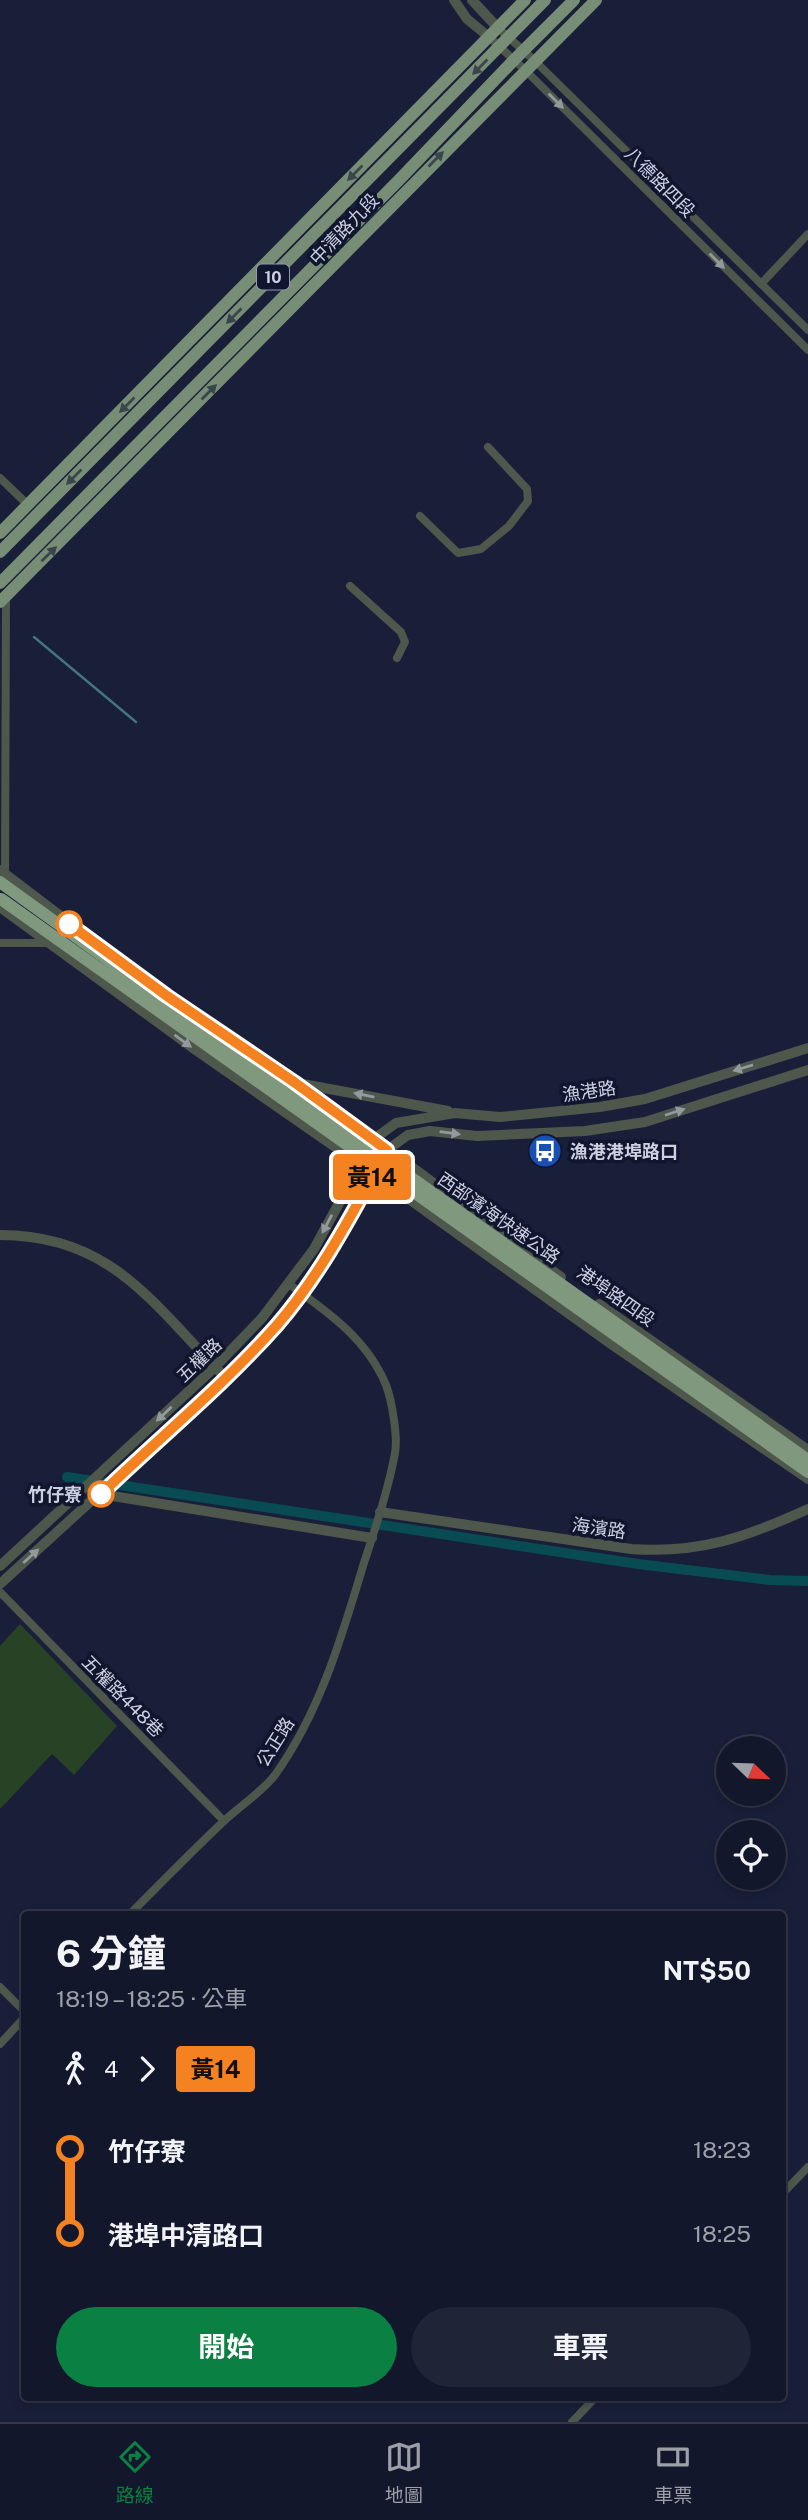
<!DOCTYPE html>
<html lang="zh-TW">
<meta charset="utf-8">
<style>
body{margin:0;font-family:"Public Sans","Noto Sans TC",sans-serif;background:#202437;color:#f1f3f6;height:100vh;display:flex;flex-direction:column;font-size:26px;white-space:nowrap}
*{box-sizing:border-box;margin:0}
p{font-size:23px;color:#9d9fa9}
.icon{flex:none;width:38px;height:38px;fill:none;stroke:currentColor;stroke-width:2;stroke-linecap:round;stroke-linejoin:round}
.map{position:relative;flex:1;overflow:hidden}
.side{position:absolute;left:21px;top:1911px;width:765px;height:490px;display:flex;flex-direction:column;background:#13172b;border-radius:7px;box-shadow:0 4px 10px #0003,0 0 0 2px #323647}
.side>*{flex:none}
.badge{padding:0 14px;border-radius:5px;font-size:24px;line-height:46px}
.needle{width:46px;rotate:113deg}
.fabs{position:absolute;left:716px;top:1736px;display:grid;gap:14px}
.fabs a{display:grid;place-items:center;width:70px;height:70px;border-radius:50%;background:#13172b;box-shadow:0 4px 10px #0003,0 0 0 2px #323647;font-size:35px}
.map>.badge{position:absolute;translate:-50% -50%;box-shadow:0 0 0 4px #fff}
.legs{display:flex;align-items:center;gap:10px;height:77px;padding:0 35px;font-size:23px}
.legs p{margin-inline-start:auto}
.summary{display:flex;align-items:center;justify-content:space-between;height:119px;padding:0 35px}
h1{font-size:38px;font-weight:700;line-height:52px}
.button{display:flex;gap:14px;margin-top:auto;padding:14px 35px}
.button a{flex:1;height:80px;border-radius:42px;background:#0b8043;color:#fff;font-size:28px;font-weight:700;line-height:80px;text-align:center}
.button a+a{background:#202437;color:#f1f3f6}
ul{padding:0 35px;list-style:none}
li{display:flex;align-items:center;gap:24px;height:84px;font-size:26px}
li i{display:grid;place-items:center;width:10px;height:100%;margin:0 9px;background:currentColor}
li i::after{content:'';width:18px;height:18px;margin:-9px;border:5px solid;border-radius:50%;background:#13172b}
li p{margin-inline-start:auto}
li:first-child i{background:linear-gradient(#0000 50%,currentColor 0)}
li:last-child i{background:linear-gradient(currentColor 50%,#0000 0)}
.tab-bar{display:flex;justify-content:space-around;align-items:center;height:98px;border-top:2px solid #323647;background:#13172b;font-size:19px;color:#9d9fa9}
.tab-bar a{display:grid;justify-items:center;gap:4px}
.tab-bar .active{color:#0b8043}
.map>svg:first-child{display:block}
.green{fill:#284225}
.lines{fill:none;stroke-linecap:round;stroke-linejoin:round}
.stream{stroke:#42737e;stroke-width:2.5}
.canal{stroke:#084b53;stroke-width:10}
.minor{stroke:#4d574c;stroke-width:8}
.tertiary{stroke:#4d574c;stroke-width:10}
.primary{stroke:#778d76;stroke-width:12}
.trunk-bridge{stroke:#80987e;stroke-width:12}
.oneway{fill:#39464b}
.oneway2{fill:#929a9e}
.line-1-casing{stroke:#fff;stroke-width:16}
.line-1{stroke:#f58220;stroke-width:10}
.stop-1-dot{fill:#fff;stroke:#f58220;stroke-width:3.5}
.labels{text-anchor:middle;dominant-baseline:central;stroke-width:7;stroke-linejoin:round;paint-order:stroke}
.shield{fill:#10162e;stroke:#9399ac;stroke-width:2}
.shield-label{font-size:16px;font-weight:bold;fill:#cbd1e2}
.street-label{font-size:18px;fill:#cbd1e2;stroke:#10162e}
.poi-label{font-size:18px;font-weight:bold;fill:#cbd1e2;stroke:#10162e;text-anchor:start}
.stop-label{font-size:18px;font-weight:bold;fill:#cbd1e2;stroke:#10162e;text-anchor:end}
</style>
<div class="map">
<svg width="808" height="2422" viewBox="0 0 808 2422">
<rect width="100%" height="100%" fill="#191f39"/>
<path class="green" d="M20 1624 117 1726 74 1775 52 1754 0 1809V1646Z"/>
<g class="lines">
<path class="stream" d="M34 637 136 722"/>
<path class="canal" d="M67 1477 638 1564 770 1580 808 1581"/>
<path class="minor" d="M497 27 535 61 808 330
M489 37 525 70 808 350
M761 284 808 234
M0 478 28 505
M420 516 458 553 481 549 509 526 528 501 527 489 488 447
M350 586 401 632 405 642 397 658
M5 877 6 596
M0 943H49
M0 1592 224 1821
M130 1914C161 1883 192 1851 224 1821 240 1806 262 1792 275 1775 320 1712 341 1639 363 1566 375 1529 388 1491 395 1453 398 1437 392 1401 386 1385 367 1339 328 1312 289 1284
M0 1987 24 2011
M0 2044 24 2018
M782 2194 808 2167
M572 2422 595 2398"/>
<path class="tertiary" d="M454 0 467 19 489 37
M472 0 497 27
M0 870 117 959
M0 907 197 1051 374 1174 611 1344 808 1479
M189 1011 374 1139 561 1277
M297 1083 448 1111
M0 1235C113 1235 154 1306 226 1378
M599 1304 808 1450
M100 1494 372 1538
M380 1512 631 1549C699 1554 747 1537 808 1509
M0 1566 215 1367 262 1318 314 1249 374 1139 396 1123 455 1113 500 1117 600 1107 645 1099 808 1048
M0 1584 226 1378 276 1325 325 1259 387 1150 408 1135 430 1131 477 1136 585 1131 645 1122 808 1070"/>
<path class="primary" d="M0 533 525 0
M0 552 545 0
M0 583 399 180 514 60 574 0
M0 602 596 0"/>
<path class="trunk-bridge" d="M0 882 274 1080 808 1460
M1 899 808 1472"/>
</g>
<defs><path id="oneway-solid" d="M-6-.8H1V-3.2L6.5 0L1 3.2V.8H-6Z" transform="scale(1.75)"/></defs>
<g class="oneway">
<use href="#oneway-solid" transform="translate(480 67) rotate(135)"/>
<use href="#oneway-solid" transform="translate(436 159) rotate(-45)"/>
<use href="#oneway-solid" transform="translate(355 173) rotate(135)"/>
<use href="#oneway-solid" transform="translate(234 316) rotate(135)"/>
<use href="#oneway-solid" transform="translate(209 392) rotate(-45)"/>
<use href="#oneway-solid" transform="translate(127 405) rotate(135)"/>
<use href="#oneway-solid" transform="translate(74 477) rotate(135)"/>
<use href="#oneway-solid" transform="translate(49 554) rotate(-44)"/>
</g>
<g class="oneway2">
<use href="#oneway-solid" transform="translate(556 101) rotate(45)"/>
<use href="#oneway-solid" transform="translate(717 261) rotate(45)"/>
<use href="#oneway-solid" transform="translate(183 1041) rotate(36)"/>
<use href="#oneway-solid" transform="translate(743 1068) rotate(163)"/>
<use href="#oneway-solid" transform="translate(364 1095) rotate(-169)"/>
<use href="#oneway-solid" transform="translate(675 1112) rotate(-18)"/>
<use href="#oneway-solid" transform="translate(450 1133) rotate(7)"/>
<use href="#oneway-solid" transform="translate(327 1224) rotate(118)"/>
<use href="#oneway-solid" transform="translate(164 1414) rotate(137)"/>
<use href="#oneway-solid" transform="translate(31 1556) rotate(-42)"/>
</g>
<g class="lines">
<defs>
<path id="line-1" d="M69 924 167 996 294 1082 387 1150C354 1210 322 1273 277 1325 223 1386 159 1438 101 1494"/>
</defs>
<use href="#line-1" class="line-1-casing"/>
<use href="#line-1" class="line-1"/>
</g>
<defs>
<symbol id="bus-disc" viewBox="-11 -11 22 22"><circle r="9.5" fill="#1a4fb4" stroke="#10162e"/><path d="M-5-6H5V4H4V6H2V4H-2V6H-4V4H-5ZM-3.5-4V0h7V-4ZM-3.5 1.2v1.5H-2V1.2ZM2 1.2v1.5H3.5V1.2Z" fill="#fff"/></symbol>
</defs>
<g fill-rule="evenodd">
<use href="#bus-disc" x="526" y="1132" width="38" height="38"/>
</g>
<g class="stop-1-dot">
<circle cx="69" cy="924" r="12"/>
<circle cx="101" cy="1494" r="12"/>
</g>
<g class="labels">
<rect class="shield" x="257" y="264.5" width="32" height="25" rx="5"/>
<g class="shield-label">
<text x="273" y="277">10</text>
</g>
<g class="street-label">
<text transform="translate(660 182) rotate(45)">八德路四段</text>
<text transform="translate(344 229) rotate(-46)">中清路九段</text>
<text transform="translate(589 1091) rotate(-8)">漁港路</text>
<text transform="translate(499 1218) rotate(35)">西部濱海快速公路</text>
<text transform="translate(616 1296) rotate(35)">港埠路四段</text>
<text transform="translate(199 1360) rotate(-44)">五權路</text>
<text transform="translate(599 1528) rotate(8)">海濱路</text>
<text transform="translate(123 1696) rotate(45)">五權路448巷</text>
<text transform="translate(275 1742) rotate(-58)">公正路</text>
</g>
<g class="poi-label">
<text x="570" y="1151">漁港港埠路口</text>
</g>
<g class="stop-label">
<text x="82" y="1494">竹仔寮</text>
</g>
</g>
</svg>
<div class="fabs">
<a><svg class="needle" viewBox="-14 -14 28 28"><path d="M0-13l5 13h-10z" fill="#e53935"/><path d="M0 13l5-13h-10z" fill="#9d9fa9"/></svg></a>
<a><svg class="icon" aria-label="locate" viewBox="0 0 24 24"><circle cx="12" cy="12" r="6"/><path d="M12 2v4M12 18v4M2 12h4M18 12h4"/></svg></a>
</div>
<b class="badge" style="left:372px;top:1177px;background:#f58220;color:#111">黃14</b>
<section class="side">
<div class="summary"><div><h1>6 分鐘</h1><p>18:19 – 18:25 · 公車</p></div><b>NT$50</b></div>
<div class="legs"><svg class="icon" aria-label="walk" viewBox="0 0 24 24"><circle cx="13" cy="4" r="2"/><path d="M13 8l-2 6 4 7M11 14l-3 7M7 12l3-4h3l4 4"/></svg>4<svg class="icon" aria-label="forward" viewBox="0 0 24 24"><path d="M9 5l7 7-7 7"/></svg><b class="badge" style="background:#f58220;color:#111">黃14</b></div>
<ul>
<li><i style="color:#f58220"></i><b>竹仔寮</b><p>18:23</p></li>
<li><i style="color:#f58220"></i><b>港埠中清路口</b><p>18:25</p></li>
</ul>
<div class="button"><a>開始</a><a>車票</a></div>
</section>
</div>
<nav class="tab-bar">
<a class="active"><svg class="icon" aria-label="directions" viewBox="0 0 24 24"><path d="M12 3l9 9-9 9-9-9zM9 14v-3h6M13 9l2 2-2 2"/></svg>路線</a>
<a><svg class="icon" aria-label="map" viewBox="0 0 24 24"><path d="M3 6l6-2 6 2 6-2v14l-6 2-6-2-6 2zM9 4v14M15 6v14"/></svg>地圖</a>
<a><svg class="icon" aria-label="tickets" viewBox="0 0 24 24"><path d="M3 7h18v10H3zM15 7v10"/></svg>車票</a>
</nav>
